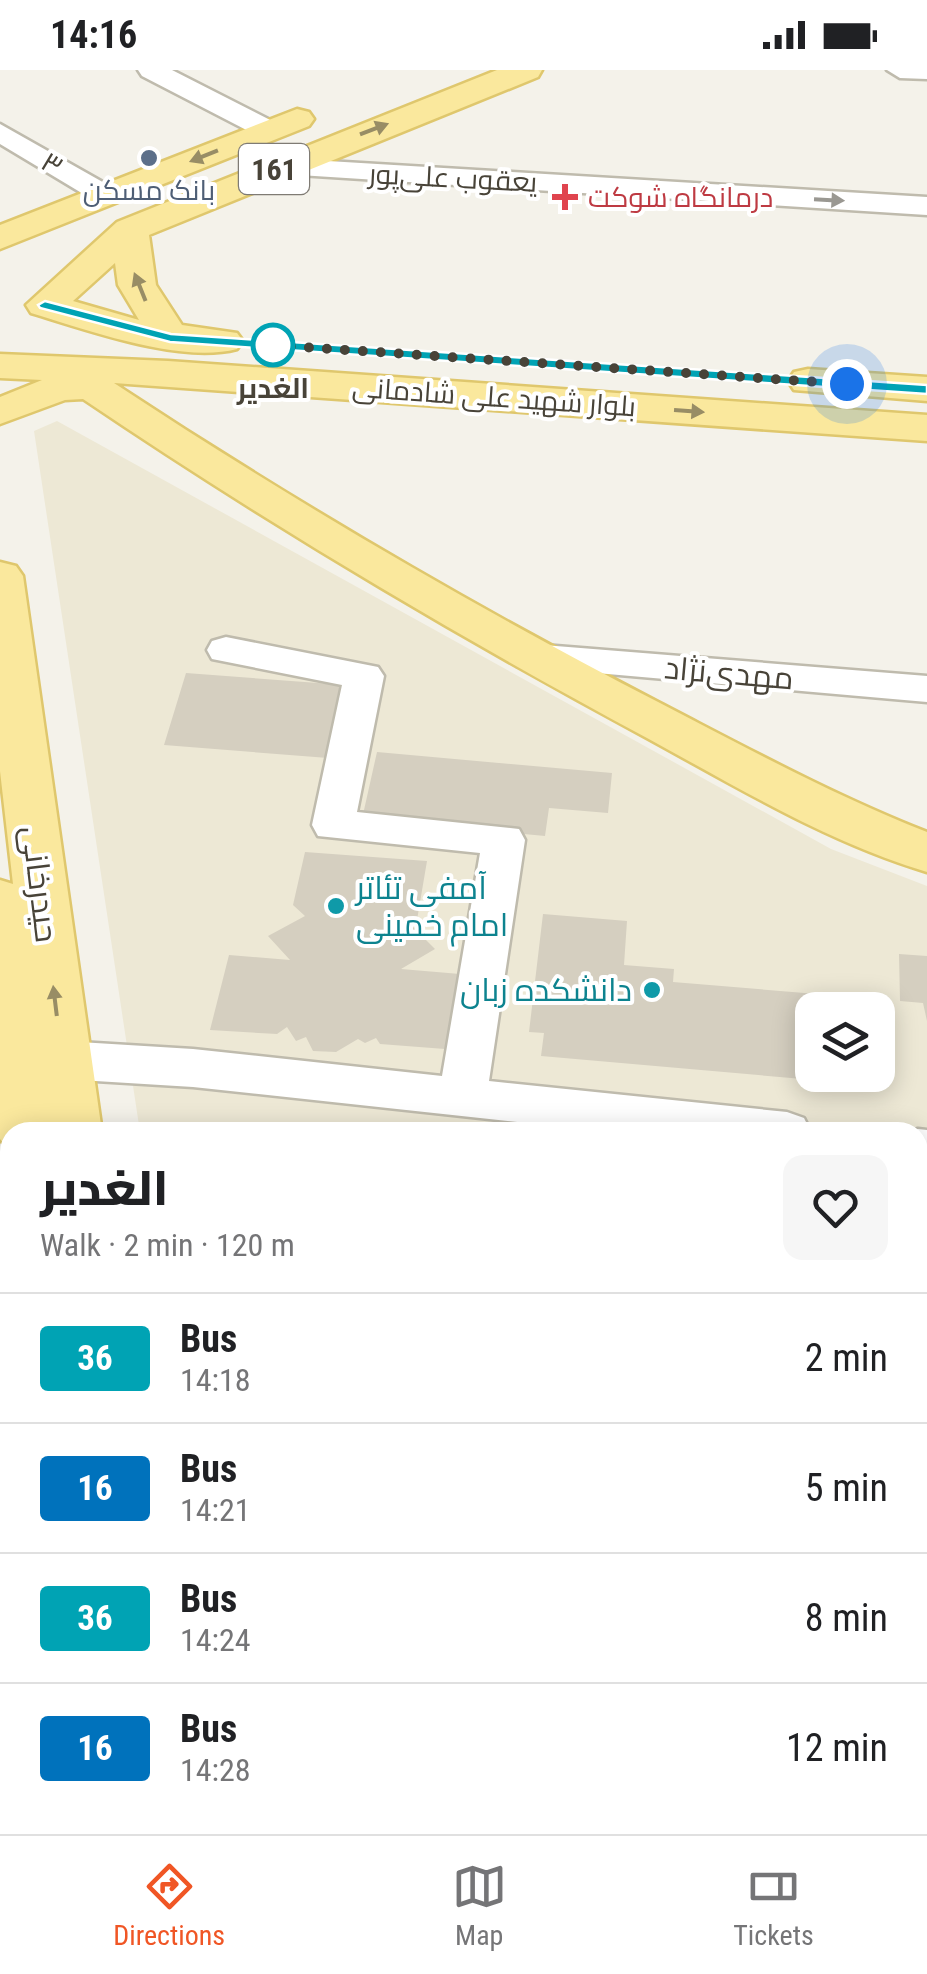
<!DOCTYPE html>
<meta charset="utf-8">
<style>
body{margin:0;font-family:"Roboto Condensed",Cairo,sans-serif;background:#f6f6f6;color:#202124;height:100vh;display:flex;flex-direction:column;font-size:38px;white-space:nowrap}
*{box-sizing:border-box;margin:0}
p{font-size:32px;color:#757577}
.icon{flex:none;width:55px;height:55px;fill:none;stroke:currentColor;stroke-width:2;stroke-linecap:round;stroke-linejoin:round}
.map{position:relative;flex:1;overflow:hidden}
.side{position:absolute;left:0px;top:1052px;width:928px;height:712px;display:flex;flex-direction:column;background:#fff;border-radius:30px 30px 0 0;box-shadow:0 5px 25px #0003}
.side>*{flex:none}
.badge{padding:0 20px;border-radius:8px;font-size:35px;line-height:65px}
.tools{position:absolute;left:795px;top:922px;display:grid;gap:20px}
.tools a{display:grid;place-items:center;width:100px;height:100px;border-radius:20px;background:#fff;box-shadow:0 5px 25px #0003;font-size:50px}
.you{position:absolute;width:50px;height:50px;margin:-25px;border:8px solid #fff;border-radius:50%;background:#1a73e8;box-shadow:0 0 0 15px #1a73e833}
.map>.badge{position:absolute;translate:-50% -50%;box-shadow:0 0 0 5px #fff}
.round{display:grid;place-items:center;flex:none;width:105px;height:105px;border-radius:20px;background:#f6f6f6}
.head{display:flex;align-items:center;justify-content:space-between;height:170px;padding:0 40px}
h1{font-size:48px;font-weight:800;line-height:75px}
ul{padding:0;list-style:none}
li{display:flex;align-items:center;gap:30px;height:130px;padding:0 40px;border-top:2px solid #e0e0e0}
li div{flex:1}
li b{display:block;font-size:38px}
li em{font-style:normal}
li .badge{min-width:110px;font-weight:700;text-align:center}
.status{display:flex;justify-content:space-between;align-items:center;height:70px;padding:0 50px;background:#fff;direction:ltr}
.status svg{height:28px;fill:currentColor}
.dock{display:flex;justify-content:space-around;align-items:center;height:140px;border-top:2px solid #e0e0e0;background:#fff;font-size:28px;color:#757577}
.dock a{display:grid;justify-items:center;gap:5px}
.dock .on{color:#f05625}
.map>svg:first-child{display:block}
.education{fill:#ede8d5;fill-rule:evenodd}
.building{fill:#d5cfc0}
.lines{fill:none;stroke-linecap:round;stroke-linejoin:round}
.minor-casing{stroke:#bfbbad;stroke-width:5}
.major-casing{stroke:#dfc76d;stroke-width:5}
.minor{fill:#fff;fill-rule:evenodd}
.major{fill:#fae89d;fill-rule:evenodd}
.oneway{fill:#988d65}
.oneway2{fill:#9a9892}
.line{fill:#00a3b4;stroke:#fff;stroke-width:2.5}
.walk{stroke:#484338;stroke-width:10;stroke-dasharray:0 18}
.service-dot{fill:#5c6f8a;stroke:#fff;stroke-width:4}
.health-dot{fill:#e0444e;stroke:#fff;stroke-width:4}
.stop-dot{fill:#fff;stroke:#00a3b4;stroke-width:5}
.culture-dot{fill:#0f9aa8;stroke:#fff;stroke-width:4}
.labels{text-anchor:middle;dominant-baseline:central;stroke-width:8;stroke-linejoin:round;paint-order:stroke}
.far-street-label{font-size:28px;fill:#484338;stroke:#fff}
.far-service-label{font-size:28px;fill:#4e5e75;stroke:#fff}
.far-health-label{font-size:28px;fill:#be3a42;stroke:#fff;text-anchor:start}
.far-stop-label{font-size:28px;font-weight:bold;fill:#484338;stroke:#fff}
.shield{fill:#fff;stroke:#7f7b74;stroke-width:2.5}
.shield-label{font-size:30px;font-weight:bold;fill:#484338}
.street-label{font-size:32px;fill:#484338;stroke:#fff}
.culture-label{font-size:32px;fill:#0d838f;stroke:#fff;text-anchor:start}
</style>
<div class="status"><b>14:16</b><svg viewBox="0 0 49 12"><path d="M0 12V9h3v3zM5 12V6h3v6zM10 12V3h3v9zM15 12V0h3v12zM26 1h20v11H26zM47 4h2v5h-2z"/></svg></div>
<div class="map">
<svg width="927" height="1764" viewBox="0 0 927 1764">
<rect width="100%" height="100%" fill="#f4f2ea"/>
<path class="education" d="M57 351 831 779 927 816V1764H246L244 1755H918V1062H140L34 361ZM812 940H878V1005H812Z"/>
<path class="building" d="M186 603 345 615 328 688 164 675Z
M377 682 612 703 608 743 549 738 545 766 362 749Z
M305 782 427 791 417 850 409 853 435 879 401 899 460 904 445 979 380 974 376 968 365 973 358 969 336 982 313 981 306 967 296 971 287 957 277 964 210 960 229 885 290 890 268 866 305 846 293 835Z
M543 844 627 851 624 895 674 899 673 912 865 928V940H812V1005H826V1011L541 986 544 963 529 962Z
M899 884 927 886V951L923 933 900 931Z
M918 1136 927 1137V1260L918 1259Z
M918 1367 927 1368V1548L918 1547Z"/>
<g class="lines">
<defs>
<path id="minor" d="M138 0H172L278 54 282 60 268 68 258 66 142 6Z
M887 0H927V9L900 8Z
M0 54 115 119 120 125 115 131H95L0 74Z
M278 88 927 127V145L268 103 264 97 268 91Z
M226 567 378 597 384 606 357 742 519 759 525 770 489 1011 787 1042 804 1048 811 1062H610L193 1017 63 1009 46 1003 39 990 46 977 63 971 193 979 442 1006 480 783 318 766 312 755 342 615 212 589 207 580 212 571Z
M531 574 927 606V632L517 596 512 587 517 578Z
M918 1059 927 1060V1100L918 1099V1062H907Z
M918 1683 927 1687V1753L918 1749Z"/>
<path id="major" d="M497 0H542L538 7 149 165 156 215 182 255 237 263 243 271 237 279C180 294 88 260 31 243L26 235 117 152ZM115 193 118 215 139 250 73 231Z
M297 39 309 42 314 49 309 56 0 179V155Z
M0 284 168 291 927 345V371L114 313C290 429 472 536 660 633 747 678 835 726 927 762V802C829 773 737 717 647 668 453 564 265 452 83 329L65 330 0 354V327L42 310 0 308Z
M808 299 927 307V331L794 320 788 311 794 302Z
M0 492 16 496 23 506 102 1062H10V1081L0 1069V810L13 814 0 701Z
M10 1084V1146L0 1150V1087Z
M0 1204 10 1208V1268L0 1264Z
M125 1755H201L203 1764H125Z"/>
</defs>
<use href="#minor" class="minor-casing"/>
<use href="#major" class="major-casing"/>
<use href="#minor" class="minor"/>
<use href="#major" class="major"/>
</g>
<defs><path id="oneway-solid" d="M-6-.8H1V-3.2L6.5 0L1 3.2V.8H-6Z" transform="scale(2.5)"/></defs>
<g class="oneway">
<use href="#oneway-solid" transform="translate(374 59) rotate(-21)"/>
<use href="#oneway-solid" transform="translate(204 86) rotate(158)"/>
<use href="#oneway-solid" transform="translate(140 217) rotate(-112)"/>
<use href="#oneway-solid" transform="translate(689 341) rotate(4)"/>
<use href="#oneway-solid" transform="translate(55 931) rotate(-97)"/>
</g>
<use class="oneway2" href="#oneway-solid" transform="translate(829 130) rotate(3)"/>
<path class="line" d="M45 231 171 264 927 315V324L170 272 40 238 38 235Z"/>
<g class="lines">
<path class="walk" d="M273 275 847 314"/>
</g>
<circle class="service-dot" cx="149" cy="88" r="10"/>
<path class="health-dot" d="M560 112h10v10h10v10h-10v10h-10v-10h-10v-10h10z"/>
<circle class="stop-dot" cx="273" cy="275" r="20"/>
<g class="culture-dot">
<circle cx="336" cy="836" r="10"/>
<circle cx="652" cy="920" r="10"/>
</g>
<g class="labels">
<g class="far-street-label">
<text transform="translate(52 94) rotate(31)">۳</text>
<text transform="translate(453 108) rotate(3)">یعقوب علی‌پور</text>
<text transform="translate(494 327) rotate(4)">بلوار شهید علی شادمانی</text>
</g>
<g class="far-service-label">
<text x="149" y="120">بانک مسکن</text>
</g>
<g class="far-health-label">
<text x="588" y="127">درمانگاه شوکت</text>
</g>
<g class="far-stop-label">
<text x="273" y="318">الغدیر</text>
</g>
<rect class="shield" x="239" y="74" width="70" height="50" rx="8"/>
<g class="shield-label">
<text x="274" y="99">161</text>
</g>
<g class="street-label">
<text transform="translate(729 603) rotate(5)">مهدی‌نژاد</text>
<text transform="translate(40 814) rotate(83)">حیدرخانی</text>
</g>
<g class="culture-label">
<text x="356" y="818">آمفی تئاتر<tspan x="356" dy="37">امام خمینی</tspan></text>
<text x="632" y="920" text-anchor="end">دانشکده زبان</text>
</g>
</g>
</svg>
<div class="tools">
<a><svg class="icon" aria-label="layers" viewBox="0 0 24 24"><path d="M12 4l9 5-9 5-9-5zM3 14l9 5 9-5"/></svg></a>
</div>
<div class="you" style="left:847px;top:314px"></div>
<section class="side">
<div class="head"><div><h1>الغدیر</h1><p>Walk · 2 min · 120 m</p></div><a class="round"><svg class="icon" aria-label="heart" viewBox="0 0 24 24"><path d="M12 20l-8-8c-3-5 5-10 8-4 3-6 11-1 8 4z"/></svg></a></div>
<ul>
<li><span class="badge" style="background:#00a3b4;color:#fff">36</span><div><b>Bus</b><p>14:18</p></div><em>2 min</em></li>
<li><span class="badge" style="background:#0072bc;color:#fff">16</span><div><b>Bus</b><p>14:21</p></div><em>5 min</em></li>
<li><span class="badge" style="background:#00a3b4;color:#fff">36</span><div><b>Bus</b><p>14:24</p></div><em>8 min</em></li>
<li><span class="badge" style="background:#0072bc;color:#fff">16</span><div><b>Bus</b><p>14:28</p></div><em>12 min</em></li>
</ul>
</section>
</div>
<nav class="dock">
<a class="on"><svg class="icon" aria-label="directions" viewBox="0 0 24 24"><path d="M12 3l9 9-9 9-9-9zM9 14v-3h6M13 9l2 2-2 2"/></svg>Directions</a>
<a><svg class="icon" aria-label="map" viewBox="0 0 24 24"><path d="M3 6l6-2 6 2 6-2v14l-6 2-6-2-6 2zM9 4v14M15 6v14"/></svg>Map</a>
<a><svg class="icon" aria-label="tickets" viewBox="0 0 24 24"><path d="M3 7h18v10H3zM15 7v10"/></svg>Tickets</a>
</nav>
